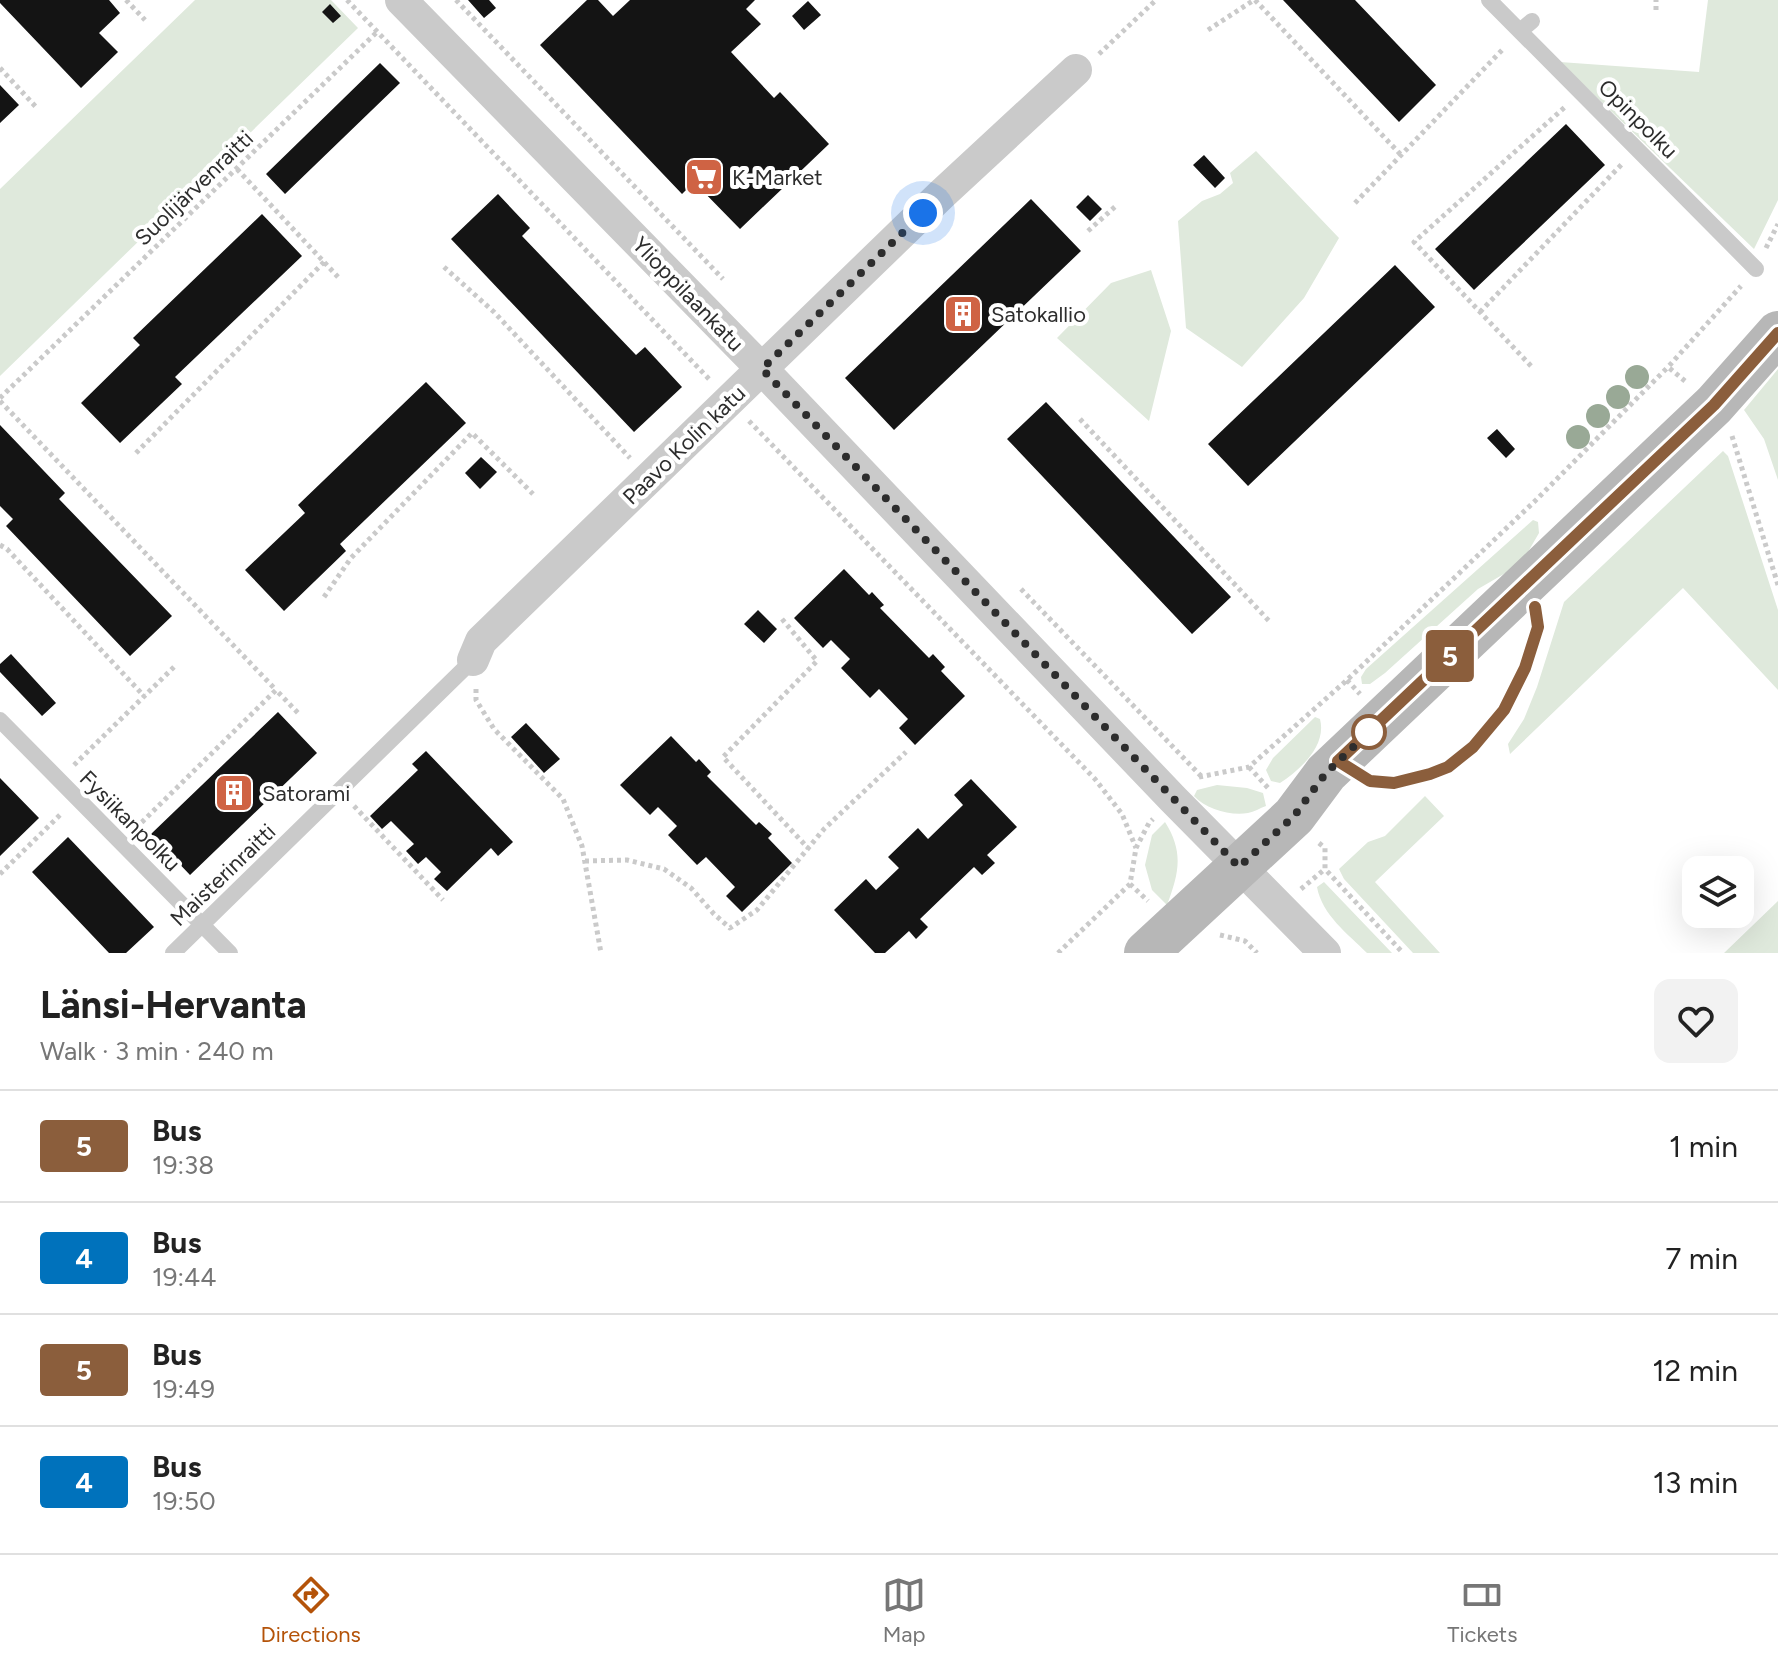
<!DOCTYPE html>
<meta charset="utf-8">
<style>
body{margin:0;font-family:Figtree,sans-serif;background:#f2f2f2;color:#222;height:100vh;display:flex;flex-direction:column;font-size:30px;white-space:nowrap}
*{box-sizing:border-box;margin:0}
p{font-size:26px;color:#767676}
.icon{flex:none;width:44px;height:44px;fill:none;stroke:currentColor;stroke-width:2;stroke-linecap:round;stroke-linejoin:round}
.map{position:relative;height:953px;overflow:hidden}
.side{display:flex;flex-direction:column;background:#fff;flex:1}
.side>*{flex:none}
.badge{padding:0 16px;border-radius:6px;font-size:28px;line-height:52px}
.fabs{position:absolute;left:1682px;top:856px;display:grid;gap:16px}
.fabs a{display:grid;place-items:center;width:72px;height:72px;border-radius:16px;background:#fff;box-shadow:0 8px 32px #0002;font-size:40px}
.you{position:absolute;width:40px;height:40px;margin:-20px;border:6px solid #fff;border-radius:50%;background:#1a73e8;box-shadow:0 0 0 12px #1a73e833}
.map>.badge{position:absolute;translate:-50% -50%;box-shadow:0 0 0 4px #fff}
.round{display:grid;place-items:center;flex:none;width:84px;height:84px;border-radius:16px;background:#f2f2f2}
.head{display:flex;align-items:center;justify-content:space-between;height:136px;padding:0 40px}
h1{font-size:38px;font-weight:700;line-height:60px}
ul{padding:0;list-style:none}
li{display:flex;align-items:center;gap:24px;height:112px;padding:0 40px;border-top:2px solid #e0e0e0}
li div{flex:1}
li b{display:block;font-size:30px}
li em{font-style:normal}
li .badge{min-width:88px;font-weight:700;text-align:center}
.tabs{display:flex;justify-content:space-around;align-items:center;height:112px;border-top:2px solid #e0e0e0;background:#fff;font-size:22px;color:#767676}
.tabs a{display:grid;justify-items:center;gap:4px}
.tabs .selected{color:#b45309}
.map>svg:first-child{display:block}
.green{fill:#dfe9dc}
.building{fill:#141414}
.lines{fill:none;stroke-linecap:round;stroke-linejoin:round}
.path{stroke:#cacaca;stroke-width:5;stroke-dasharray:4 4;stroke-linecap:butt}
.lane{stroke:#cacaca;stroke-width:16}
.street{stroke:#cacaca;stroke-width:32}
.secondary{stroke:#b7b7b7;stroke-width:44}
.tree{fill:#99a996}
.line-casing{stroke:#fff;stroke-width:18}
.line{stroke:#8b5e3c;stroke-width:12}
.walk{stroke:#2d2d2d;stroke-width:8;stroke-dasharray:0 14.4}
.stop-dot{fill:#fff;stroke:#8b5e3c;stroke-width:4}
.labels{text-anchor:middle;dominant-baseline:central;stroke-width:8;stroke-linejoin:round;paint-order:stroke}
.street-label{font-size:22px;fill:#2d2d2d;stroke:#fff}
.poi-label{font-size:22px;fill:#2d2d2d;stroke:#fff;text-anchor:start}
</style>
<div class="map">
<svg width="1778" height="953" viewBox="0 0 1778 953">
<rect width="100%" height="100%" fill="#fff"/>
<path class="green" d="M195 0H331L358 28 0 376V189Z
M1708 0H1778V200L1754 249 1560 62 1699 72Z
M1256 151 1339 238 1304 298 1242 367 1186 328 1178 221 1202 201 1220 194 1233 183 1230 173Z
M1151 270 1171 331 1149 421 1057 338 1111 283Z
M1778 369V480L1764 439 1744 410Z
M1723 451 1728 456 1778 610V690L1683 588 1510 754 1508 744 1524 719 1537 687 1564 602Z
M1533 520 1538 522 1539 533 1521 564 1478 589 1385 673 1370 684H1362L1361 677 1366 669Z
M1315 717 1320 719C1327 746 1300 770 1280 783L1271 781 1266 770 1273 758Z
M1217 785 1247 788 1263 793 1266 806C1260 808 1254 812 1248 813 1230 816 1206 809 1194 796L1197 790Z
M1425 796 1444 816 1375 882 1440 953H1413L1344 879 1339 869 1368 842 1385 836Z
M1165 822C1184 852 1179 873 1167 905L1152 890 1145 865 1152 835Z
M1324 882 1392 953H1367C1348 934 1322 915 1317 887Z
M1778 901V953H1724Z"/>
<path class="building" d="M0 0H109L120 13 99 33 118 52 81 88 0 3Z
M468 0H489L496 8 484 18Z
M587 0H598L613 16 630 0H755L746 9 761 24 731 52 774 98 780 92 829 144 740 229 694 182 682 194 540 45Z
M1283 0H1355L1436 85 1399 122Z
M808 1 821 15 804 30 792 16Z
M330 4 341 16 333 23 322 12Z
M380 63 400 83 285 194 266 174Z
M0 85 19 105 0 123Z
M1566 124 1605 165 1474 290 1435 249Z
M1204 155 1225 178 1215 188 1193 165Z
M498 194 530 228 522 236 636 355 645 347 682 387 634 432 451 239Z
M1088 195 1102 209 1090 221 1076 207Z
M1031 199 1081 251 894 430 845 378Z
M262 214 302 256 175 377 182 384 120 443 81 403 140 345 133 338Z
M1395 265 1435 307 1248 486 1208 444Z
M426 382 466 423 340 544 346 551 284 611 245 570 305 513 298 505Z
M1046 402 1231 597 1192 634 1007 439Z
M0 425 65 493 59 499 172 616 130 656 6 526 13 519 0 506Z
M1497 429 1515 449 1506 458 1487 438Z
M481 457 497 472 480 489 465 473Z
M844 569 869 595 872 592 884 605 880 608 929 658 933 654 945 667 941 671 965 696 915 745 899 728 908 719 879 689 870 698 841 668 850 659 831 640 823 648 794 618Z
M758 610 777 629 764 643 744 624Z
M11 654 56 703 42 716 0 672V664Z
M278 712 317 753 190 875 151 834Z
M526 723 560 759 544 773 511 737Z
M671 736 696 762 699 759 711 772 707 776 756 825 759 822 772 834 768 838 792 863 742 912 726 896 735 887 706 857 697 865 668 835 677 826 658 807 650 815 620 785Z
M426 751 513 842 498 856 491 848 447 891 434 879 441 872 426 857 418 864 406 851 414 844 391 821 382 829 370 816 418 770 412 764Z
M0 778 39 818 0 856Z
M971 779 1017 827 987 855 995 863 982 875 974 867 920 919 928 927 916 939 909 931 885 953H875L834 910 866 879 876 890 899 868 888 857 918 828 928 839 963 805 954 795Z
M68 837 154 927 126 953H109L32 872Z"/>
<g class="lines">
<path class="path" d="M126 0 145 20
M347 0 709 379
M456 0 723 279
M1255 0 1401 155
M1656 10V0
M1208 30 1254 0
M1099 54 1156 0
M0 68 36 107
M237 169 338 277
M1355 203 1504 48
M1088 231 1117 205
M1766 248 1778 224
M444 267 494 312 630 458
M1480 312 1622 164
M1531 366 1414 242 1565 107
M1685 381 1668 367 1741 286
M0 398 378 31
M0 401 276 690
M1080 419 1270 622
M749 421 1095 779 1122 814 1136 848
M1732 436 1778 585
M136 453 324 262
M0 545 7 549 144 696
M1021 589 1201 776
M324 597 351 558 472 433 533 494
M782 619 817 661 723 757 808 848
M1347 680 1360 694
M476 689V700L494 729 563 799 582 846 601 953
M74 765 175 666
M1249 767 1269 789
M1199 777 1249 767 1347 680 1536 500 1668 367
M354 806 443 900
M136 828 276 690 300 715
M1319 843 1325 848V869L1403 953
M585 861 627 860 664 869 691 888 714 914 730 928 757 910 824 829 906 752
M0 874 62 813
M1130 884 1148 901
M1301 889 1325 869
M1220 935 1245 941 1257 953
M1058 953 1130 884 1136 848 1149 823 1153 819"/>
<path class="lane" d="M1489 0 1756 269
M1520 31 1532 21
M0 720 230 953
M1340 762 1370 781 1394 783 1430 774 1448 767 1473 747 1504 710 1525 668 1538 627 1535 607 1523 588
M173 953 473 660"/>
<path class="street" d="M401 0 762 369 1173 799 1325 953
M473 660 481 641 942 194 1076 70"/>
<path class="secondary" d="M1146 953 1294 816 1326 773 1714 405 1778 333"/>
</g>
<g class="tree">
<circle cx="1637" cy="377" r="12"/>
<circle cx="1618" cy="397" r="12"/>
<circle cx="1598" cy="416" r="12"/>
<circle cx="1578" cy="437" r="12"/>
</g>
<g class="lines">
<defs>
<path id="line" d="M1535 607 1538 627 1525 668 1504 710 1473 747 1448 767 1430 774 1394 783 1370 781 1338 761 1714 405 1778 333"/>
</defs>
<use href="#line" class="line-casing"/>
<use href="#line" class="line"/>
<path class="walk" d="M923 213 762 369 1239 867 1294 816 1326 773 1370 731 1369 732"/>
</g>
<defs>
<symbol id="supermarket-square" viewBox="-11 -11 22 22"><rect x="-9" y="-9" width="18" height="18" rx="4" fill="#cf6344" stroke="#fff"/><path d="M-6-5.5h2.5l.6 2H6L4.5 2H-2.5L-4.4-4H-6ZM-1.5 3.2a1.3 1.3 0 1 0 .1 0ZM3 3.2a1.3 1.3 0 1 0 .1 0Z" fill="#fff"/></symbol>
<symbol id="building-square" viewBox="-11 -11 22 22"><rect x="-9" y="-9" width="18" height="18" rx="4" fill="#cf6344" stroke="#fff"/><path d="M-4-6H4V6H1V3H-1V6H-4ZM-2.5-4.3h1.7v1.8h-1.7ZM.8-4.3h1.7v1.8H.8ZM-2.5-1h1.7V.8h-1.7ZM.8-1h1.7V.8H.8Z" fill="#fff"/></symbol>
</defs>
<g fill-rule="evenodd">
<use href="#supermarket-square" x="682" y="155" width="44" height="44"/>
<use href="#building-square" x="941" y="292" width="44" height="44"/>
<use href="#building-square" x="212" y="771" width="44" height="44"/>
</g>
<circle class="stop-dot" cx="1369" cy="732" r="16"/>
<g class="labels">
<g class="street-label">
<text transform="translate(1638 119) rotate(45)">Opinpolku</text>
<text transform="translate(194 188) rotate(-44)">Suolijärvenraitti</text>
<text transform="translate(688 294) rotate(46)">Ylioppilaankatu</text>
<text transform="translate(684 445) rotate(-44)">Paavo Kolin katu</text>
<text transform="translate(130 821) rotate(45)">Fysiikanpolku</text>
<text transform="translate(223 875) rotate(-44)">Maisterinraitti</text>
</g>
<g class="poi-label">
<text x="732" y="177">K-Market</text>
<text x="991" y="314">Satokallio</text>
<text x="262" y="793">Satorami</text>
</g>
</g>
</svg>
<div class="fabs">
<a><svg class="icon" aria-label="layers" viewBox="0 0 24 24"><path d="M12 4l9 5-9 5-9-5zM3 14l9 5 9-5"/></svg></a>
</div>
<div class="you" style="left:923px;top:213px"></div>
<b class="badge" style="left:1450px;top:656px;background:#8b5e3c;color:#fff">5</b>
</div>
<section class="side">
<div class="head"><div><h1>Länsi-Hervanta</h1><p>Walk · 3 min · 240 m</p></div><a class="round"><svg class="icon" aria-label="heart" viewBox="0 0 24 24"><path d="M12 20l-8-8c-3-5 5-10 8-4 3-6 11-1 8 4z"/></svg></a></div>
<ul>
<li><span class="badge" style="background:#8b5e3c;color:#fff">5</span><div><b>Bus</b><p>19:38</p></div><em>1 min</em></li>
<li><span class="badge" style="background:#0072bc;color:#fff">4</span><div><b>Bus</b><p>19:44</p></div><em>7 min</em></li>
<li><span class="badge" style="background:#8b5e3c;color:#fff">5</span><div><b>Bus</b><p>19:49</p></div><em>12 min</em></li>
<li><span class="badge" style="background:#0072bc;color:#fff">4</span><div><b>Bus</b><p>19:50</p></div><em>13 min</em></li>
</ul>
</section>
<nav class="tabs">
<a class="selected"><svg class="icon" aria-label="directions" viewBox="0 0 24 24"><path d="M12 3l9 9-9 9-9-9zM9 14v-3h6M13 9l2 2-2 2"/></svg>Directions</a>
<a><svg class="icon" aria-label="map" viewBox="0 0 24 24"><path d="M3 6l6-2 6 2 6-2v14l-6 2-6-2-6 2zM9 4v14M15 6v14"/></svg>Map</a>
<a><svg class="icon" aria-label="tickets" viewBox="0 0 24 24"><path d="M3 7h18v10H3zM15 7v10"/></svg>Tickets</a>
</nav>
